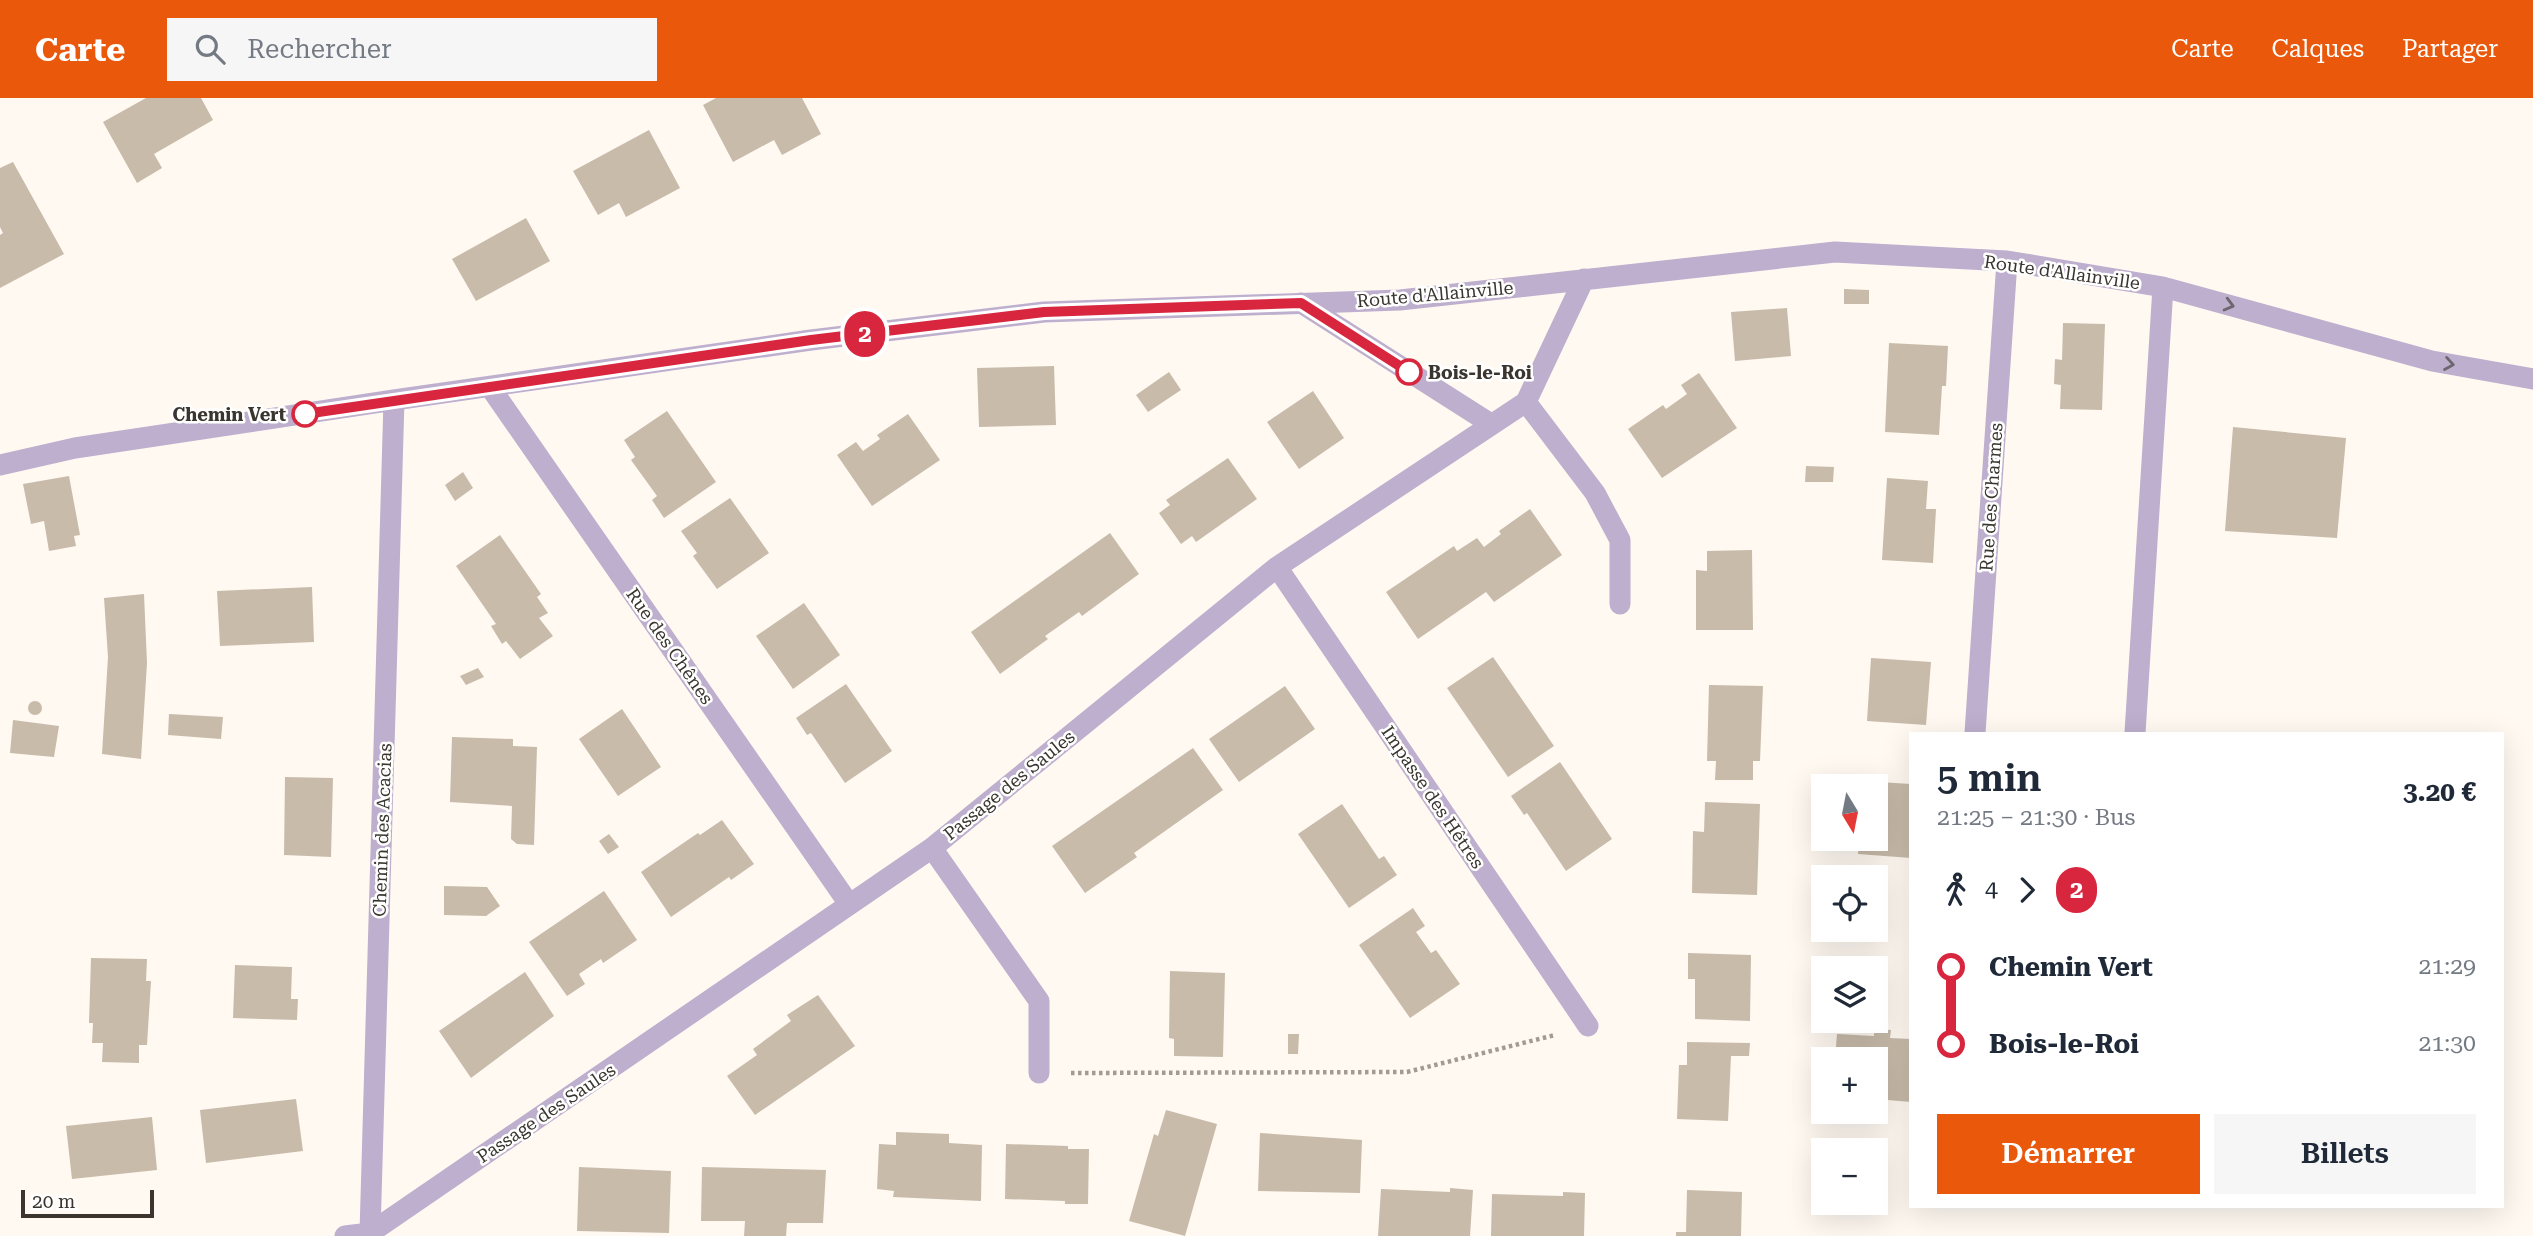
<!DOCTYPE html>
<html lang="fr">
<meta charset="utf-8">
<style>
body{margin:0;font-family:"Roboto Serif",serif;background:#f6f6f7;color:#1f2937;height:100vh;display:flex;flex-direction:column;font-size:26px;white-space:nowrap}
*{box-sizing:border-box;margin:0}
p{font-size:23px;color:#747a83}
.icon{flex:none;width:38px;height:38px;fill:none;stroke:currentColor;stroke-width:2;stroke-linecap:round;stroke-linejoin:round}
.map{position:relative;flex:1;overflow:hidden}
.sheet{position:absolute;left:1909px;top:634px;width:595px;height:476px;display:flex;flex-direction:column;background:#fff;border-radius:0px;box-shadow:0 7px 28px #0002}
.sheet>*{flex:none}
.badge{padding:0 14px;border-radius:23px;font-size:24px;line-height:46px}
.needle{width:46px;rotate:170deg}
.controls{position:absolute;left:1811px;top:676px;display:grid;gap:14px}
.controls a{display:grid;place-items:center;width:77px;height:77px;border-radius:0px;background:#fff;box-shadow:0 7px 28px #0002;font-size:35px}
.scale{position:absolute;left:21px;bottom:18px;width:133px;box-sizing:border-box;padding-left:7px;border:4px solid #3a352e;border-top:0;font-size:19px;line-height:24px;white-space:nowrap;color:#3a352e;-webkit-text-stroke:5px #fff;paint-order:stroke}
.map>.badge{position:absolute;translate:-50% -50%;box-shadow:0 0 0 4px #fff}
.legs{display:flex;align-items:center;gap:10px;height:77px;padding:0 28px;font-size:23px}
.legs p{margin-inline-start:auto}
.head{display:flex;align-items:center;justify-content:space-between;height:119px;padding:0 28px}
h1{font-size:38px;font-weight:600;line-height:52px}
.button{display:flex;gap:14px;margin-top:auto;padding:14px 28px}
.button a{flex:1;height:80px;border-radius:0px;background:#ea580c;color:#fff;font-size:28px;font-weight:600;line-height:80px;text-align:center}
.button a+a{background:#f6f6f7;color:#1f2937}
ul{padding:0 28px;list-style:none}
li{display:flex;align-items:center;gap:24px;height:77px;font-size:26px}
li i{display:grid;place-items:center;width:10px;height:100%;margin:0 9px;background:currentColor}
li i::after{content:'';width:18px;height:18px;margin:-9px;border:5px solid;border-radius:50%;background:#fff}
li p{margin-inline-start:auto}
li:first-child i{background:linear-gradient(#0000 50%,currentColor 0)}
li:last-child i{background:linear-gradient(currentColor 50%,#0000 0)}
header{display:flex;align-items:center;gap:42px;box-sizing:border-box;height:98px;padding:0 35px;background:#ea580c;color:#fff}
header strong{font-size:33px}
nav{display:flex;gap:38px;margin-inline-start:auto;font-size:24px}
.search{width:490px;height:63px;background:#f6f6f7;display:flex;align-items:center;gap:18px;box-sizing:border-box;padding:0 24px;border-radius:0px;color:#747a83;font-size:26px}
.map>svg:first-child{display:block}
.building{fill:#c8bbaa}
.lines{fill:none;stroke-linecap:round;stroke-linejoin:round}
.path{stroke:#a19b94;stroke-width:4.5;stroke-dasharray:3.5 3.5;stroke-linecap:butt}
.lane{stroke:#bdafcd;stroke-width:21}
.street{stroke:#bdafcd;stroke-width:21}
.oneway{stroke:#6e666e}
.line-1-casing{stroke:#fff;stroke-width:16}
.line-1{stroke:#d7263d;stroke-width:10}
.stop-1-dot{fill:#fff;stroke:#d7263d;stroke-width:3.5}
.labels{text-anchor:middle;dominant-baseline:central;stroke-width:5;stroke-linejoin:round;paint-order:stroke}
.street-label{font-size:18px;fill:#3a352e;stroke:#fff}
.stop-label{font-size:18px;font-weight:bold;fill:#3a352e;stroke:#fff;text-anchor:start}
</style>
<header>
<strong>Carte</strong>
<div class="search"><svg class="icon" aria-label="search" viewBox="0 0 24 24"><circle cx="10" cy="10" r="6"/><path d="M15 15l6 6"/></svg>Rechercher</div>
<nav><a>Carte</a><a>Calques</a><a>Partager</a></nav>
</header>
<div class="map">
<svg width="2533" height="1138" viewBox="0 0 2533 1138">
<rect width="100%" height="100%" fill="#fff9f2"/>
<path class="building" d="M146 0H201L213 22 154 56 162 70 137 85 103 24Z
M716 0H802L821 36 782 57 774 42 733 64 703 7Z
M649 32 680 90 626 119 619 105 598 117 573 73Z
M13 64 64 156 0 190V137L3 135 0 129V70Z
M526 120 550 163 476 203 452 161Z
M1844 191 1869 192V206H1844Z
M1787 210 1791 258 1735 263 1731 214Z
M2063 225 2105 226 2102 312 2060 311 2061 287 2054 286 2055 261 2062 262Z
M1889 245 1948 248 1946 288H1942L1939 337 1885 334Z
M1054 268 1056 327 979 329 977 270Z
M1169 274 1181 292 1148 314 1136 297Z
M1699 275 1737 330 1662 380 1628 331 1663 307 1666 311 1687 296 1681 287Z
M1313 293 1344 340 1299 371 1267 324Z
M667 313 716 384 664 420 652 402 657 398 631 362 635 359 624 342Z
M908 316 940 362 872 408 837 357 856 344 863 353 880 341 877 337Z
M2233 329 2346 340 2337 440 2225 433Z
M1228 360 1257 401 1196 444 1192 438 1181 446 1159 415 1170 407 1166 402Z
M1806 368 1834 369 1833 384H1805Z
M463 374 473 390 455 403 445 387Z
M69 378 80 437 74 438 76 448 49 453 44 423 31 426 23 386Z
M1887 380 1928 383 1926 411H1936L1933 465 1882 462Z
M730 400 769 455 717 491 693 458 697 455 681 433Z
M1530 411 1562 457 1494 504 1486 494 1418 541 1386 494 1454 448 1457 453 1477 440 1484 449 1501 436 1499 433Z
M1110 435 1139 476 1082 518 1079 514 1045 538 1048 541 1000 576 971 534Z
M500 437 541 496 537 499 548 515 539 520 553 538 520 561 506 543 502 546 491 528 496 526 456 468Z
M1752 452 1753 532H1696V472L1707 473V453Z
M312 489 314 544 220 548 217 493Z
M144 496 147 565 141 661 102 656 108 559 104 500Z
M804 505 840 557 793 591 756 538Z
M1493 559 1554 648 1508 679 1447 590Z
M1871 560 1931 564 1926 627 1867 623Z
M478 570 484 579 466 587 460 578Z
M846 586 892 653 845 685 811 635 807 637 796 620Z
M1709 587 1763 588 1760 663H1753V682H1715L1716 663H1707Z
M1285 588 1315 631 1239 684 1209 641Z
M28 610a7 7 0 1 1 14 0a7 7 0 1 1-14 0Z
M622 611 661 669 618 698 579 641Z
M169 616 223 619 221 641 168 637Z
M13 622 59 628 54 659 10 655Z
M452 639 513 641V648L537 649 534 747 517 746 511 741 512 708 450 704Z
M1193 650 1223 692 1134 755 1137 759 1085 795 1052 748Z
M1560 664 1612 741 1566 773 1527 715 1524 717 1511 698Z
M285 679 333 680 331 759 284 757Z
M1863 683 1911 686V760L1858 756 1859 740H1876V688H1862Z
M1705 704 1760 706 1757 797 1692 795 1693 733 1704 734Z
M1342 706 1379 761 1384 758 1397 777 1349 810 1298 736Z
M722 722 754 766 731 782 729 779 671 819 641 774 698 735 700 737Z
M609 736 619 749 608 756 599 743Z
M444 788 487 789 500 808 486 818 444 817Z
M604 793 637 842 603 865 601 861 579 876 585 886 567 898 529 844Z
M1413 810 1425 828 1416 834 1431 855 1436 852 1460 886 1410 920 1359 847Z
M1688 855 1751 857 1750 923 1695 921V881H1688Z
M91 860 147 861 146 883H151L147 947H139V965L102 964 103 945H92L93 925H89Z
M235 867 292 869 291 901H298L297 922 233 920Z
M1170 873 1225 875 1223 959 1174 958V941L1169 940Z
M525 874 554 918 471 980 439 933Z
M818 897 855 948 755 1017 727 978 757 957 753 951 791 923 787 917Z
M1874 931 1891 932 1890 940 1911 941V1004L1876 1001V961H1835L1837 936 1874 938Z
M1288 936H1299L1298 956H1288Z
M1687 944 1750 945 1749 958H1731L1728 1023 1677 1021 1679 967H1687Z
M296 1001 303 1053 206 1065 200 1012Z
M1166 1012 1217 1026 1185 1138 1129 1123 1154 1036 1158 1038Z
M152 1019 157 1072 72 1081 66 1028Z
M896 1034 949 1036V1045L982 1047 981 1103 893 1099 894 1093 877 1091 879 1046 896 1047Z
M1260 1035 1362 1042 1360 1095 1258 1093Z
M1006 1046 1068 1048V1051H1089L1088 1106H1065V1103L1005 1101Z
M579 1069 671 1073 669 1135 577 1133Z
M702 1069 826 1072 823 1125H787L786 1138H744L745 1123H701Z
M1450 1090 1473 1092 1470 1138H1378L1381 1091 1450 1094Z
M1687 1092 1742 1094 1741 1138H1676V1134H1686Z
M1563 1094 1585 1095 1584 1138H1491L1492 1096 1563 1098Z"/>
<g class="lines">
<path class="path" d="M1071 975 1407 974 1555 937"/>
<path class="lane" d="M1301 205 1491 326"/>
<path class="street" d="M490 289 849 806
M1526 304 1595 395 1620 442V506
M0 367 75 350 394 302 811 242 1044 214 1400 202 1835 154 2007 163 2163 189 2432 263 2533 281
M1277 469 1588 928
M1975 635 2007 163
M2135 635 2163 189
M932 750 1039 903V975
M370 1135 932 750 1277 469 1526 304 1584 181
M345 1138 370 1135 394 302"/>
</g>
<defs><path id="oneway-chevron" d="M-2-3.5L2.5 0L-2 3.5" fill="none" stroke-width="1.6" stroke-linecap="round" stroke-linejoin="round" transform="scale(1.75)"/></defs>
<g class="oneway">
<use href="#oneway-chevron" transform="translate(2229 207) rotate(15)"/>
<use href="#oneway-chevron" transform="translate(2449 266) rotate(10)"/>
</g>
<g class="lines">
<defs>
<path id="line-1" d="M305 316 811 242 1044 214 1301 205 1409 274"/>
</defs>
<use href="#line-1" class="line-1-casing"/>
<use href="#line-1" class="line-1"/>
</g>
<g class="stop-1-dot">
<circle cx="1409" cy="274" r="12"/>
<circle cx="305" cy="316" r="12"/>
</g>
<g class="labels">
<g class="street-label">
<text transform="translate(2062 174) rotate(8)">Route d'Allainville</text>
<text transform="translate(1435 196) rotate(-5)">Route d'Allainville</text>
<text transform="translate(1991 399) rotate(-86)">Rue des Charmes</text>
<text transform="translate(670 548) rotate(55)">Rue des Chênes</text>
<text transform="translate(1009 687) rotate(-39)">Passage des Saules</text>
<text transform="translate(1433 699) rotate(56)">Impasse des Hêtres</text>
<text transform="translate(382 732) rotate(-88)">Chemin des Acacias</text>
<text transform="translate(546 1015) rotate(-34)">Passage des Saules</text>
</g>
<g class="stop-label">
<text x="1428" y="274">Bois-le-Roi</text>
<text x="286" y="316" text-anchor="end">Chemin Vert</text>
</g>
</g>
</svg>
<div class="controls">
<a><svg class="needle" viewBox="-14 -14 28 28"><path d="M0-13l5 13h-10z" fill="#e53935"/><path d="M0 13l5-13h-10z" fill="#747a83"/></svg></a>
<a><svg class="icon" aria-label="locate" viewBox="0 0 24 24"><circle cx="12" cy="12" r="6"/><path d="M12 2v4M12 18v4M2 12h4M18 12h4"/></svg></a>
<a><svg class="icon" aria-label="layers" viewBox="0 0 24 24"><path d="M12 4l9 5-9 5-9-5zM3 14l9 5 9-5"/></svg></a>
<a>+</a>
<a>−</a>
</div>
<div class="scale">20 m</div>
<b class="badge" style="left:865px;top:236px;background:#d7263d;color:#fff">2</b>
<section class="sheet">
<div class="head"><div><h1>5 min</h1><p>21:25 – 21:30 · Bus</p></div><b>3.20 €</b></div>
<div class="legs"><svg class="icon" aria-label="walk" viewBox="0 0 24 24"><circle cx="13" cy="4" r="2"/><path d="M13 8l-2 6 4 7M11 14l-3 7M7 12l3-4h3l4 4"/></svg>4<svg class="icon" aria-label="forward" viewBox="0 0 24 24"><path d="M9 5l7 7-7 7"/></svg><b class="badge" style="background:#d7263d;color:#fff">2</b></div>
<ul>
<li><i style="color:#d7263d"></i><b>Chemin Vert</b><p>21:29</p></li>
<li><i style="color:#d7263d"></i><b>Bois-le-Roi</b><p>21:30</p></li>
</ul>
<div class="button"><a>Démarrer</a><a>Billets</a></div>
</section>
</div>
